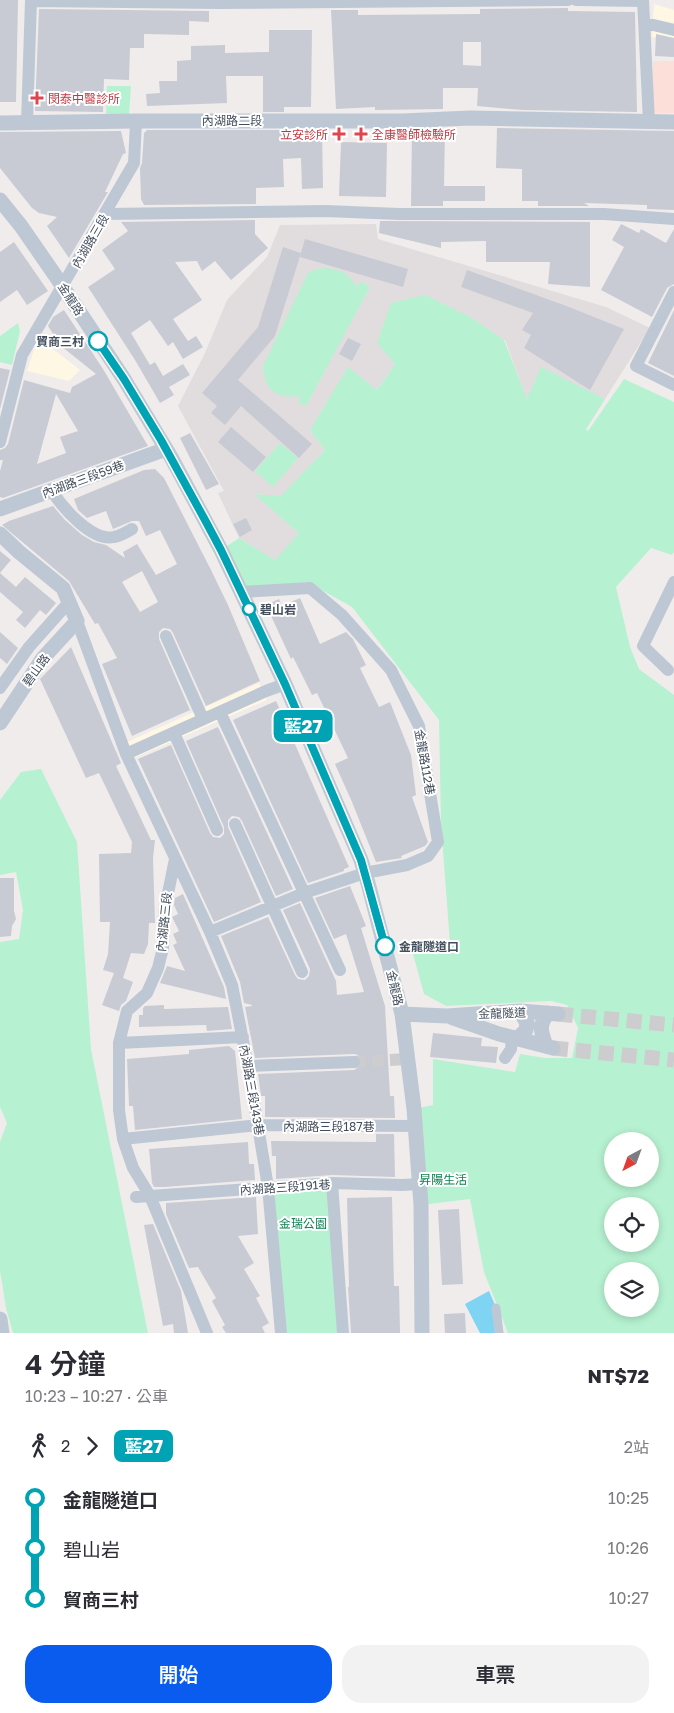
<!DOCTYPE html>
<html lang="zh-TW">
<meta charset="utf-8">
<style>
body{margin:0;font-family:"Golos Text","Noto Sans TC",sans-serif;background:#f2f2f3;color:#2b2b33;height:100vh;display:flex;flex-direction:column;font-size:19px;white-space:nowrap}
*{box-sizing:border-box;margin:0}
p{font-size:16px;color:#7c7c81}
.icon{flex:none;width:28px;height:28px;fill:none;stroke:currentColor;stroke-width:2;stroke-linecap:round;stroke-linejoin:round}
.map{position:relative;height:1333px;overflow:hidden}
.side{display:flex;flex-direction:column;background:#fff;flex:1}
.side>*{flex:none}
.badge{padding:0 10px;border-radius:8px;font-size:18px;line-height:32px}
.needle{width:32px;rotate:221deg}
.fabs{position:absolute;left:604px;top:1132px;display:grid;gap:10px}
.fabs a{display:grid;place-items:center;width:55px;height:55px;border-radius:50%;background:#fff;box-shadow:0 2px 8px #0003;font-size:25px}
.map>.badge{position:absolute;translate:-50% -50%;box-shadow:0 0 0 2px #fff}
.legs{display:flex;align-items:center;gap:8px;height:55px;padding:0 25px;font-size:16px}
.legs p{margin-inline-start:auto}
.overview{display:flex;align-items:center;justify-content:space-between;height:85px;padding:0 25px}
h1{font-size:28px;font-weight:600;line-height:38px}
.button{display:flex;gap:10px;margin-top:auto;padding:10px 25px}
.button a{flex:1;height:58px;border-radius:20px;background:#095ced;color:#fff;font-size:20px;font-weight:600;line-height:58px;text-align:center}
.button a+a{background:#f2f2f3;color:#2b2b33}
ul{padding:0 25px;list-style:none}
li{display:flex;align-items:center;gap:18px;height:50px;font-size:19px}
li i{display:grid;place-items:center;width:8px;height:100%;margin:0 6px;background:currentColor}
li i::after{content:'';width:12px;height:12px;margin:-6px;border:4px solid;border-radius:50%;background:#fff}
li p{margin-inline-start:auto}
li:first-child i{background:linear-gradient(#0000 50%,currentColor 0)}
li:last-child i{background:linear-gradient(currentColor 50%,#0000 0)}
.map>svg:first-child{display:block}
.commercial{fill:#fdf7e3}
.education{fill:#e1ddde}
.medical{fill:#fddfd9}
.green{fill:#b6f2d1;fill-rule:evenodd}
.water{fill:#7fd3f3}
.building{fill:#c8cbd3;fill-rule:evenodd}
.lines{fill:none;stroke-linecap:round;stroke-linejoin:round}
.minor-tunnel{stroke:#cdcccf;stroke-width:12;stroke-dasharray:12 6;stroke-linecap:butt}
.tertiary-tunnel{stroke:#cdcccf;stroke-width:15;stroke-dasharray:15 8;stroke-linecap:butt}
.pedestrian{stroke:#bec8d4;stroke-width:9}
.minor{stroke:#bec8d4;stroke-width:12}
.tertiary{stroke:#bec8d4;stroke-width:15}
.line-1-casing{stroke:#fff;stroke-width:11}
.line-1{stroke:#00a3b4;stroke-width:8}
.health-dot{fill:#e0444e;stroke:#fff;stroke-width:2}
.stop-1-dot{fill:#fff;stroke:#00a3b4;stroke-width:2.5}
.labels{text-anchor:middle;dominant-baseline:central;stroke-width:4;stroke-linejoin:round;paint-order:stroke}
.health-label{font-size:12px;fill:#be3a42;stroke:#fff;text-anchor:start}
.street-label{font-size:12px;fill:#434e5c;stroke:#fff}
.stop-label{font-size:12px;font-weight:bold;fill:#434e5c;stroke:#fff;text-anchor:start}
.park-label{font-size:12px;fill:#0e8251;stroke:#fff}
</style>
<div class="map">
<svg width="674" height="1333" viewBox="0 0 674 1333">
<rect width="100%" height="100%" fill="#f0ecec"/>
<path class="commercial" d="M654 4 674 10V39L652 37Z
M38 337 80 370 69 381 27 371Z
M259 683 267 700 134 758 127 742Z"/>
<path class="education" d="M376 224 378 239 606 307 650 328 586 429 527 400 505 340 395 364 377 390 348 368 325 450 281 497 255 494 300 533 275 561 239 538 218 493 224 491 178 406 205 353 227 300 267 257 280 225Z"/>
<path class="medical" d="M653 61H674V113H653Z"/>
<path class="green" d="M107 86H131L129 116H106Z
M326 268C342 270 348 273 357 287L361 281 370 287 306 406 298 402 301 396C278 399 264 391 263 366L308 273 316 269Z
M425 295 472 318 504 340 527 399 541 367 605 399 586 429 588 431 624 379 674 402V552L672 555 651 548 616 587 630 647 639 669 674 695V1333H508L484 1272 470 1199 421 1205 414 1109 433 1105V1059L515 1072 520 1054 545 1058H572L578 1028 567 1005 551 1001 446 1006 424 994 413 954 450 943 441 825 439 720 352 607 307 582 241 592 221 550 239 538 275 560 299 533 254 494 281 496 325 450 310 430 348 367 377 390 395 364 377 343 391 303ZM612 1141H650V1179H612ZM612 1206H650V1244H612ZM612 1271H650V1309H612Z
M18 323 20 331 12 365 0 362V336Z
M280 443 298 458 273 487 255 471Z
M41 769 77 842 91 1049 148 1333H13L6 1308 0 1270V1142L7 1123 0 1107V942L19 939 23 910 16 872 0 875V800L21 772Z
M332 1183 343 1333H281L268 1187Z"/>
<path class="water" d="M489 1291 495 1305V1333H480L465 1304Z"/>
<path class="building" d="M0 0H18L16 102H0Z
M568 8V11L635 12 637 112 522 110 477 106 478 88H443V109L375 110V107L336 109 331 10H358V15L480 14V9ZM463 42H481V66L463 65Z
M39 9 209 11V22L189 21V35L144 34V48H130L129 80 104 79 103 112 35 111Z
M269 30H312L311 107H284V112H263V76H226L227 103 147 106 146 94 160 93 159 81H177V61L191 60V46L225 45V53L269 52Z
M656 34 674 38V57L655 56Z
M497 128 674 131V210L647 209V205L584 203 589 206H538V201H522V169L496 168Z
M147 130H322L323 188 302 189 301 158 283 159 284 187 256 188V204L144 205 141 199 140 168 142 163 144 133Z
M412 130H445L444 186H485V201H443V206H411Z
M121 131 126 153 123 154 105 192H108L69 258 47 226 57 217 39 213 32 208 0 168V132Z
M341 142 387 143 386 197 339 196Z
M255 220V234L268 248 231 280 215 261 202 271 197 261 175 262 202 300 173 319 188 341 196 336 203 347 183 359 173 342 168 346 150 320 131 333 150 365 155 362 163 376 183 364 190 375 169 387 174 395 160 403 135 360 88 287 115 269 102 250 128 231 121 222Z
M380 221 590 222V287L548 284 550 262H486V241L441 242V248L379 233Z
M621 224 639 233 641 229 666 243 674 229V284L667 288 652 317 601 290 624 247 612 240Z
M305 239 408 269 403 287 300 257 301 253 275 336 238 380 312 444 299 458 241 406 225 425 211 413 217 406 202 393 258 327 283 247 301 253Z
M14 242 48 291 27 305 17 290 0 302V252Z
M467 270 569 307 624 329 590 390 524 348 531 335 522 330 533 313 461 287Z
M64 310 103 369 148 446 3 498 0 497V471L3 460H0V450L5 448 8 444 24 380 70 393 72 387 96 374 61 346 48 326 53 317ZM56 394 78 431 60 437 66 453 37 464Z
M674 310V376L648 363Z
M348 338 361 344 352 361 339 354Z
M0 368 10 370 0 409Z
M231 427 266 457 253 472 218 442Z
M190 433 219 484 206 490 180 438Z
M155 469 164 478 211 570 228 605 260 681 206 706 173 633 170 629 163 628 159 632V639L190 710 132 736 102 664 117 658 98 623 95 624 69 581 2 525 9 521 53 506 65 520 82 535 94 542 106 545 125 558 123 552 137 544 156 575 177 564 160 530 146 536 139 521H132L113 529 106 511 87 518 78 510 74 499 144 470ZM142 571 158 602 140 612 122 582Z
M246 518 252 530 240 537 233 524Z
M0 551 11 560 0 573 16 587 25 577 56 603 46 615 40 610 25 628 16 620 23 612 0 592Z
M300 598 320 644 346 632 353 639 366 665 360 668 379 707 390 702 411 755 416 795 412 797 428 842 425 846 401 856 402 858 376 862 352 802 335 764 348 758 317 693 312 695 293 657 291 659 266 605 279 599 282 606Z
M0 632 18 648 7 664 0 658Z
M71 647 121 763 116 766 151 840H155L153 858 155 923H149L148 944 144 954 131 953 123 978 133 982 126 1001 121 1005 119 1011 102 1005 114 973 103 970 108 954 110 922H100L99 854 131 853 132 842 99 773 86 778 40 679Z
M276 701 349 867 344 869V871L308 883 233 720Z
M218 727 293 889 276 896 242 821 239 817 232 816 228 820V827L261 902 214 922 138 759 171 745 210 833 213 837 220 838 224 834V827L186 741Z
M0 878H14V911L16 919 12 926 11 936 0 937Z
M350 886 366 926 361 928 385 1006 390 1096H394L395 1118 265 1117V1096H261L258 1074 354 1070 361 1066 362 1061 358 1055 354 1054 255 1058 245 1007 252 1006V1005L244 1003 240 982 221 936 268 917 295 975 298 979 305 980 309 976 310 969 283 910 300 903 336 981 337 995 364 992 346 934 334 939 315 898Z
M183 894 224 987 226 999 160 983 167 966 185 971 173 945 177 943 173 934 179 931 172 917 178 914 174 905 175 898Z
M164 1005V1009L228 1007 232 1029 207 1031 206 1025 139 1027V1015H143V1008L145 1006Z
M433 1033 482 1038 481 1046 498 1047 496 1063 430 1057Z
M229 1046 235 1051 242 1119 135 1130 133 1106H129L127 1059 189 1054V1050Z
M376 1134H394L395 1177 332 1175 276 1179V1156H272L271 1141 376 1142Z
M248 1142 249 1164H254L255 1180 164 1187H154L152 1183 149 1149Z
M256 1197 258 1234 238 1236 254 1263 244 1269 260 1296 256 1298 269 1323 262 1327 265 1333H226L222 1327 225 1325 212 1301 216 1298 198 1267 189 1268 166 1214V1203Z
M392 1197 394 1286H399L400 1333H351L348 1287H349L347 1198Z
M459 1209 463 1284 442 1285 438 1210Z
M153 1224 181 1291 188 1333H174L173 1324 163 1326 144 1225Z
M465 1313 466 1333H445L444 1314Z"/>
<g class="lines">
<path class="minor-tunnel" d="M354 1062 407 1059"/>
<path class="tertiary-tunnel" d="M558 1014 674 1025
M553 1048 674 1060"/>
<path class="pedestrian" d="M496 1308 499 1333"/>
<path class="minor" d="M576 0 642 1
M643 0 649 122
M31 1 220 3 568 0
M645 23 674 30
M27 122 31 0
M105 214 326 211 399 214H604L674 219
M674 292 636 366 674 385
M0 442 22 355 134 163 136 121
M52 491C62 507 92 542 114 537 120 536 127 532 132 529
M77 621 126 754 210 932 232 985 248 1066 268 1187 281 1333
M166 636 203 719
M668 670 643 646 674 582
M0 688 29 647 70 601
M220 712 340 970
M174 733 217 830
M126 754 266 691 285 684
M235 824 302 972
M175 859 164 913 163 948 158 968 147 993 127 1011 119 1043V1110L123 1139 133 1168 150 1196 207 1333
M210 932 304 893 365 873 407 865 428 856 438 842 419 726 391 670 342 615 310 588 241 592
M119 1043 243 1037
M505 1058 511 1049 512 1037
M248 1066 354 1062
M123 1139 258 1125 415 1126
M332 1183 343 1333
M136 1197 332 1183 402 1185 420 1184"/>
<path class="tertiary" d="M0 123 136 121H402L470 118 674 122
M0 200 21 226 57 278 124 379 171 457 221 550 285 684 361 860 368 883 402 1014 414 1109 421 1205 422 1333
M0 509 166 449
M0 534 19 552 63 588 77 621 43 658 0 723
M402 1014 447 1016 520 1011 558 1014
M453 1018 499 1034 553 1048
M517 1039 526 1030 527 1023 520 1011
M546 1046C541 1031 538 1026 548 1013
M0 1319 2 1333"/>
</g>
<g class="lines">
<defs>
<path id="line-1" d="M98 341 124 379 161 440 205 520 221 550 285 684 361 860 385 946"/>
</defs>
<use href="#line-1" class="line-1-casing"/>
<use href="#line-1" class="line-1"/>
</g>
<g class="health-dot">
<path d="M34.5 90.5h5v5h5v5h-5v5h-5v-5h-5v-5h5z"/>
<path d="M336.5 126.5h5v5h5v5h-5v5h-5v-5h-5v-5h5z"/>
<path d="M358.5 126.5h5v5h5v5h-5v5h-5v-5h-5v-5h5z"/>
</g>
<g class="stop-1-dot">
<circle cx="98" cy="341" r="9"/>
<circle cx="249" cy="609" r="6"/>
<circle cx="385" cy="946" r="9"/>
</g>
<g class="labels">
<g class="health-label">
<text x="48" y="98">閔泰中醫診所</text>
<text x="328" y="134" text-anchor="end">立安診所</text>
<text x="372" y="134">全康醫師檢驗所</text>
</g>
<g class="street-label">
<text x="232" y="120">內湖路二段</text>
<text transform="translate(90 241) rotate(-60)">內湖路三段</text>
<text transform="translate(71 299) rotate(57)">金龍路</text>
<text transform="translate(83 479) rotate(-20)">內湖路三段59巷</text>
<text transform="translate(36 670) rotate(-54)">碧山路</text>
<text transform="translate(425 762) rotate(80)">金龍路112巷</text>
<text transform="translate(164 922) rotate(-84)">內湖路三段</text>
<text transform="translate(395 988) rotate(77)">金龍路</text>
<text transform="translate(502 1013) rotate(-2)">金龍隧道</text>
<text transform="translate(252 1090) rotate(80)">內湖路三段143巷</text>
<text x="329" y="1126">內湖路三段187巷</text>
<text transform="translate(285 1187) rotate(-4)">內湖路三段191巷</text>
</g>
<g class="stop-label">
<text x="84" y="341" text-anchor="end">貿商三村</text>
<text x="260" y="609">碧山岩</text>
<text x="399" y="946">金龍隧道口</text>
</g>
<g class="park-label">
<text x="443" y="1179">昇陽生活</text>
<text x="303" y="1223">金瑞公園</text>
</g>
</g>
</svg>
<div class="fabs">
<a><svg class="needle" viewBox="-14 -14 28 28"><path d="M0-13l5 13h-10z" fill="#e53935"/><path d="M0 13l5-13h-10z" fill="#7c7c81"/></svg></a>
<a><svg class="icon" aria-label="locate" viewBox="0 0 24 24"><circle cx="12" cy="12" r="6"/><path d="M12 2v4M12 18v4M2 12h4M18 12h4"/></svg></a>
<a><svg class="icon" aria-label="layers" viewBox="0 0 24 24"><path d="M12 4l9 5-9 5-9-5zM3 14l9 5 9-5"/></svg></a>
</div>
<b class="badge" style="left:303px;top:726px;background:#00a3b4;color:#fff">藍27</b>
</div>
<section class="side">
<div class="overview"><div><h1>4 分鐘</h1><p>10:23 – 10:27 · 公車</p></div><b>NT$72</b></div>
<div class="legs"><svg class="icon" aria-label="walk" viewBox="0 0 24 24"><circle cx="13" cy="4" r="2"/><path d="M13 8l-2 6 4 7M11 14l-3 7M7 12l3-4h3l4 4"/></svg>2<svg class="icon" aria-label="forward" viewBox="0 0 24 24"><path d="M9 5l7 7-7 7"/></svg><b class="badge" style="background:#00a3b4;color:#fff">藍27</b><p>2站</p></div>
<ul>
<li><i style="color:#00a3b4"></i><b>金龍隧道口</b><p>10:25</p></li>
<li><i style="color:#00a3b4"></i><span>碧山岩</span><p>10:26</p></li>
<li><i style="color:#00a3b4"></i><b>貿商三村</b><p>10:27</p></li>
</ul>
<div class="button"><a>開始</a><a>車票</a></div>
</section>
